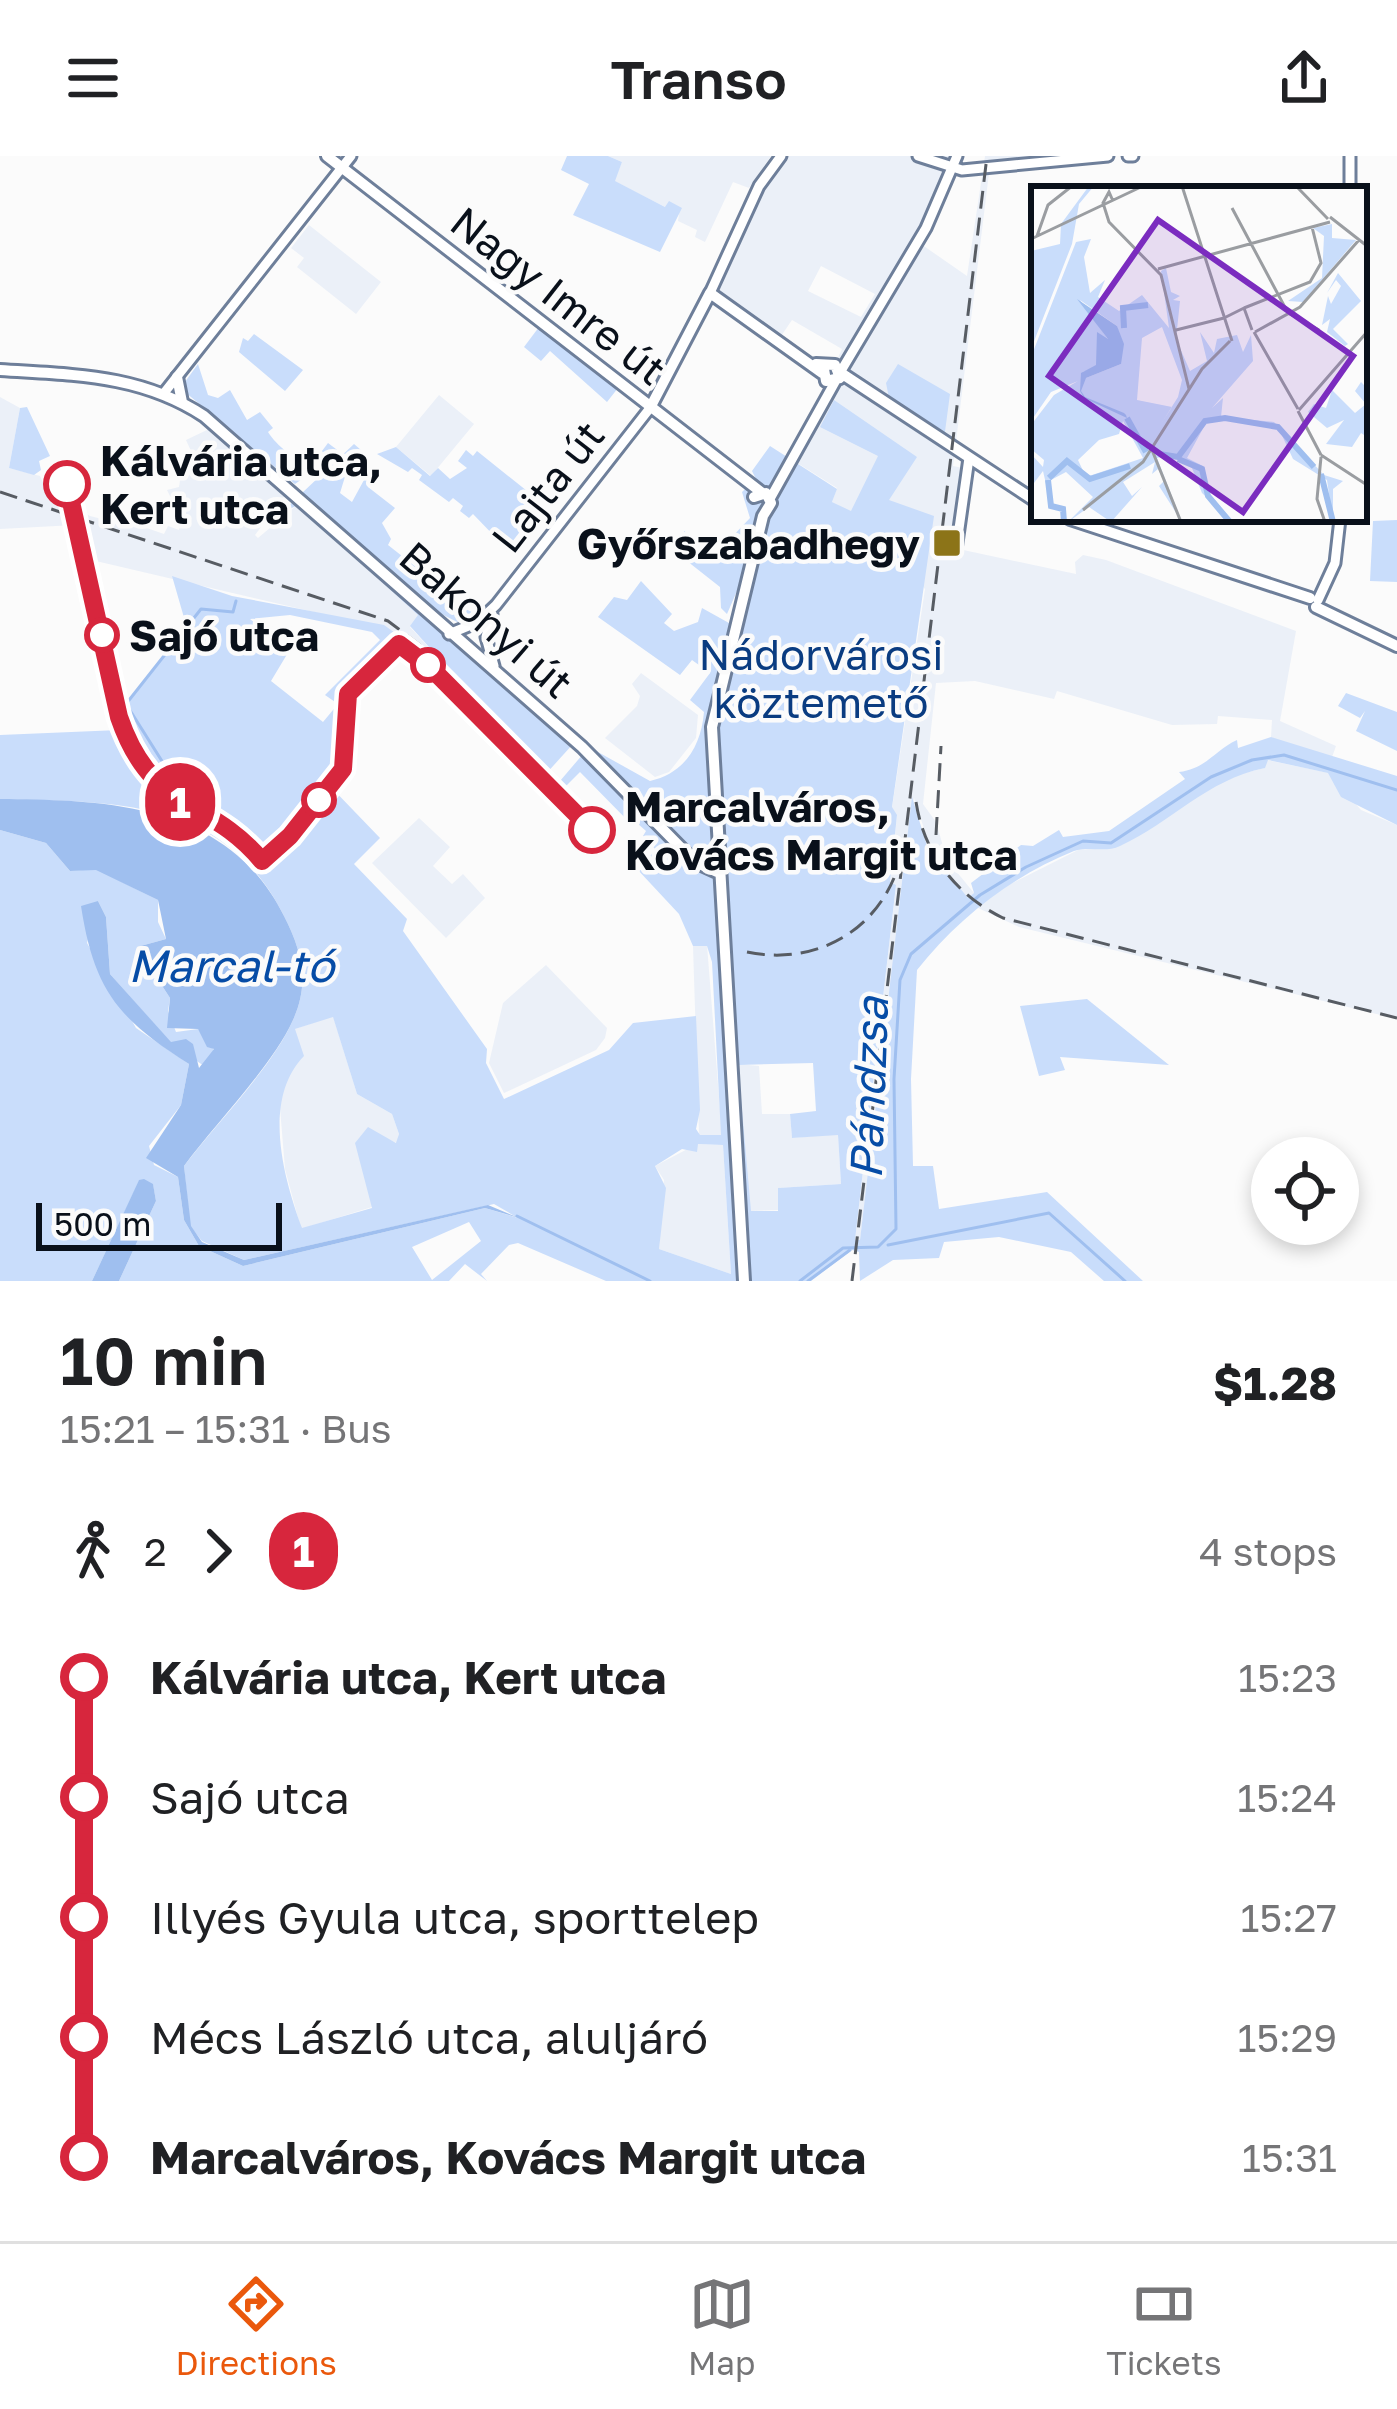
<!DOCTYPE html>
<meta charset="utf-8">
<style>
body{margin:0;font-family:"Golos Text",sans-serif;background:#f2f2f2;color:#202124;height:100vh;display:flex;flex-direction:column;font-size:45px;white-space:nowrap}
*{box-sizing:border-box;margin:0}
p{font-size:39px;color:#757577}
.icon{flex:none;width:66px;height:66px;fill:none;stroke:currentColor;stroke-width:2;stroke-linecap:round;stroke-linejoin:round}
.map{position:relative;height:1125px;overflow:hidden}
.panel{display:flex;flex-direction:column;background:#fff;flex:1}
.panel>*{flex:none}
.badge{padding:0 24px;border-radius:39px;font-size:42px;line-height:78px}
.controls{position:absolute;left:1251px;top:981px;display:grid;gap:24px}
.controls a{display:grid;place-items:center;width:108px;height:108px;border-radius:50%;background:#fff;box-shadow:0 6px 18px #0003;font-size:60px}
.scale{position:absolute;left:36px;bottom:30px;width:246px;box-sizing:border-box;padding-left:12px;border:6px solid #09101a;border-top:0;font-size:33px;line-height:42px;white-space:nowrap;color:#09101a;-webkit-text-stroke:9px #fbfbfb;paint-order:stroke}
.map>.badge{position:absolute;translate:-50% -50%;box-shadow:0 0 0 6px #fff}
.legs{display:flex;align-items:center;gap:18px;height:132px;padding:0 60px;font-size:39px}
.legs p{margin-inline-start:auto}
.headline{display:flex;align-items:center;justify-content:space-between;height:204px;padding:0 60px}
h1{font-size:66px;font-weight:600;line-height:90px}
ul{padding:0 60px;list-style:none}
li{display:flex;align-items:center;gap:42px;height:120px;font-size:45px}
li i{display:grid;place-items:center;width:18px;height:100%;margin:0 15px;background:currentColor}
li i::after{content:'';width:30px;height:30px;margin:-15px;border:9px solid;border-radius:50%;background:#fff}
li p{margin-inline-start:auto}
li:first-child i{background:linear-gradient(#0000 50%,currentColor 0)}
li:last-child i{background:linear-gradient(currentColor 50%,#0000 0)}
header{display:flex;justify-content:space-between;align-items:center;height:156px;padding:0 60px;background:#fff;font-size:54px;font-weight:600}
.dock{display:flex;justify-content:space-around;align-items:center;height:168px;border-top:3px solid #e0e0e0;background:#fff;font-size:33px;color:#757577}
.dock a{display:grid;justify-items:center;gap:6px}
.dock .active{color:#ea580c}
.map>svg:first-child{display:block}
.built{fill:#ebf0f8;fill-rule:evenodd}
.green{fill:#c9ddfb;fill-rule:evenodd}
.water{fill:#9fbfef}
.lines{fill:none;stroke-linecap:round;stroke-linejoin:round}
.stream{stroke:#9fbfef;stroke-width:3}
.secondary-casing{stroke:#6e7f9a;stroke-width:15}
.primary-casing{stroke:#6e7f9a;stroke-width:16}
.secondary{stroke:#fff;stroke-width:9}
.primary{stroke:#fff;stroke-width:10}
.rail{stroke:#575c63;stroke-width:3;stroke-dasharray:18 9;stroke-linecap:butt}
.line-1-casing{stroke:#fff;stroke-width:27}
.line-1{stroke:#d7263d;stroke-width:18}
.stop-1-dot{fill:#fff;stroke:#d7263d;stroke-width:6}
.poi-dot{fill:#8c7418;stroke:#fbfbfb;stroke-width:4.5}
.labels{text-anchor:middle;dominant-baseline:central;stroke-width:9;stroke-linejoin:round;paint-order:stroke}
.street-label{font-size:42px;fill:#09101a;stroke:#fbfbfb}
.stop-label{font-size:42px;font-weight:bold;fill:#09101a;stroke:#fbfbfb;text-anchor:start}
.poi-label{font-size:42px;font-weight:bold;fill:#09101a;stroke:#fbfbfb;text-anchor:end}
.park-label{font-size:42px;fill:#0a3c81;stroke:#fbfbfb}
.water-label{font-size:45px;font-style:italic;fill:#064ca6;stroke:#fbfbfb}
.inset-river{fill:none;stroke:#9fbfef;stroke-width:6}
.inset-road{fill:none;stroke:#9a9da1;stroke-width:3}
.view{fill:#7b2cbf;fill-opacity:0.15;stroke:#7b2cbf;stroke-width:6}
.inset-edge{fill:none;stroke:#09101a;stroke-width:6}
</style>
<header><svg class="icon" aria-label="menu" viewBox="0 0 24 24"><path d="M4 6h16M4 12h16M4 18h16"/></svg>Transo<svg class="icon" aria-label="share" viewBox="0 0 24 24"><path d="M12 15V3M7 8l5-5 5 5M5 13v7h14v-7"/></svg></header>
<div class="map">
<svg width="1397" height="1125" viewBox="0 0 1397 1125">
<rect width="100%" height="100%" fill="#fbfbfb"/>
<path class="built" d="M608 0H771L749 32 733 26 705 86 695 81 697 74 678 65 679 58 614 25 622 6Z
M781 0H957L918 86 967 120 985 0H1054L1055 5 990 9 953 310 963 312 954 392 1076 418 1075 406 1083 399 1106 404 1296 475 1280 565 1336 590 1331 604 1278 585 1271 581 1272 564 1218 560 1217 568 1172 569 1057 535 1054 543 975 525 936 527 923 648 936 666 947 704 974 737 968 743 964 739 934 703 914 642 860 1085 855 1084 896 730 890 727 897 660 892 652 925 433 851 356 832 346 837 332 791 303 842 193 792 164 777 186 710 137 759 30ZM821 110 875 138 861 161 808 135Z
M309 69 381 126 356 158 297 111 304 102 291 92Z
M439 239 474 268 431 320 396 291Z
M0 241 20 252 9 312 40 320 50 341 77 342 80 354 90 360 106 364 109 359 164 378 168 370 179 374 181 362 167 334 179 331 181 318 197 308 186 284 209 273 286 338 255 379 258 382 297 349 419 459 410 471 542 614 414 488 382 472 83 402 75 369 0 373Z
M641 517 698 559 696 582 669 616 655 621 605 582 637 550 640 540 632 528Z
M1267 604 1329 617 1361 654 1397 669V863L1019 771 978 752 983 742 1078 694 1119 690 1218 624 1264 612Z
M419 662 450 691 433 710 452 728 463 718 485 742 446 782 372 707Z
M707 789 722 979H699L693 790Z
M546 809 607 872 605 882 596 894 504 937 489 907 503 847Z
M333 860 357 938 392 958 399 978 397 987 378 979 372 1051 301 1073 285 1013 279 940 294 908 295 873Z
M738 908 759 910 762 958H790L792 982 838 978 841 1028 778 1032V1054L750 1055Z
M697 988 723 989 731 1118 659 1093 664 1024 655 1010Z"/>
<path class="green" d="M567 0H608L622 6 615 25 665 51 669 45 682 52 660 96 573 59 589 28 561 14Z
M539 171 618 232 607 246 550 195 541 205 524 191Z
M254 178 303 214 285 235 239 196 243 182 248 185Z
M198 208 208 239 218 242 230 234 247 264 260 256 273 272 268 276C276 289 297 307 313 307L328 287 340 296 295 328 185 236 182 230Z
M898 208 950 238 944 283 889 242 886 227Z
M834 244 917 301 889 344 934 360 892 651 897 659 890 726 896 729 855 1084H860L912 641 928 693 968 742 974 737 971 727 1021 689 1033 690 1059 674 1063 681 1109 675 1185 623 1179 616C1206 613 1215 594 1237 584L1238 592 1271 581 1397 620V669L1341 641 1328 617 1268 604 1265 612C1206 624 1172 666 1120 690 1106 697 1089 690 1074 695 1012 720 958 762 917 814L911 923 913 1010H933L939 1053 1047 1036 1143 1125H1104L1071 1096 999 1081 944 1086 939 1102 893 1104 860 1125 859 1096 852 1094 811 1125H606L518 1087 509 1089 481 1118 487 1125 465 1108 449 1125H119L156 1045 153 1029 139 1025 92 1125H0V674L46 687 70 715 96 713 158 744V766L166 783 137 791 170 842 168 855 176 876 198 873 214 894 204 910 171 887 110 818 106 761 98 745 87 787 136 872 189 908 181 949 149 990 154 1009 178 1021 184 1064 199 1090 243 1110 485 1052 518 1062 494 1048 244 1104 202 1085 190 1070 184 1010C215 969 274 909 293 864 310 827 302 795 284 760 225 642 115 646 0 643V579L119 574 113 543 128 547 187 472 172 420 232 440 384 469 441 510 541 615 410 470 418 459 298 349 281 357 298 341 480 510 573 588 544 620 433 508 393 481 391 490 340 550 345 588 290 673 328 628 380 682 354 708 407 763 403 775 487 893 486 907 504 943 609 894 633 867 696 860 700 954 696 973 700 979H721L712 806 707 790H693L679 758 637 713 656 694 643 680 646 675 637 667 633 670 580 616 560 636V625L589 591 650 625C685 617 701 590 704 556L690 544 710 517 692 504 680 519 598 461 614 441 627 444 641 425 672 458 664 467 674 475 698 466 702 452 729 467 740 428 727 458 721 452 720 431 687 405 684 375 702 388 717 377 729 384 750 362 742 336 752 326 758 327 752 315 770 290 837 333 832 346 851 355 878 300 820 271ZM290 459 372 476 380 484 325 539 338 548 323 566 271 525 289 495 250 463ZM333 861 357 938 392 958 399 978 396 987 368 971 355 987 372 1052 302 1072C283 1021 262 943 304 900L295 873ZM813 907 816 955 790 958 792 982 838 979 841 1028 778 1032V1055H751L738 909ZM698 988 723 989 731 1118 659 1093 666 1032 655 1010 682 993 697 996ZM469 1066 481 1085 432 1124 412 1091Z
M27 251 50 300 39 305 41 314 34 319 9 312 20 252Z
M354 288 361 294 344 307 348 311 340 337 352 346 370 313 377 319 368 331 395 352 382 367 391 383 388 389 416 411 411 418 437 439 482 461 459 467 428 451 302 337Z
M396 291 430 320 438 312 450 323 467 312 458 305 466 294 473 300 477 295 542 347 512 386 506 381 501 387 473 358 469 362 460 355 463 350 453 342 449 346 419 324 422 319 412 312 408 316 377 298Z
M1397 364V426L1370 425 1373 365Z
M1346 537 1397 556V595L1356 575 1365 555 1360 562 1338 550Z
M1087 843 1169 909 1060 901 1065 914 1039 920 1020 850Z"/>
<path class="water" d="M0 643C111 644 228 648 284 760 302 795 310 827 293 864 273 909 215 968 184 1010L191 1070 202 1086 244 1104 488 1049 519 1062 485 1052 243 1110 199 1090 184 1064 178 1021 146 1002 181 949 189 908C118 863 94 834 81 750L98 745 106 761 110 818 171 886 186 883 193 888 199 912 214 893 207 891 198 873 167 872 170 842 137 791 166 783 158 744 96 714 70 715 46 687 0 674Z
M144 1023 153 1028 156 1045 119 1125H92L139 1024Z"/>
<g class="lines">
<path class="stream" d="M166 633 173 630
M198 640 172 621 126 548 201 453 233 456 236 445
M517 1060 650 1125
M888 1089 1049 1057 1125 1125
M800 1125 843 1092 878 1091 896 1073 894 923 900 824 911 798 980 739 1026 711 1083 685 1111 687 1211 621 1252 604 1284 599 1397 634
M808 1125 850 1094"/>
<defs>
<path id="secondary" d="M918 0 962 14 1108 0
M1128 0H1133
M1350 0V33
M710 137 759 30 781 0
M841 215 926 72 957 0
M164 237 351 0
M771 341 835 226
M956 394 969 302
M1318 444 1335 407 1340 363
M492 458 486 481 494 510
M449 478 478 466 496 449 650 252"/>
<path id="primary" d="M327 0 761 336
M816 208 835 209 840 222 826 225 824 213
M0 214C73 219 140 218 204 260L582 591 695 706 717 716
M841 217 1034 344
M177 221 182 246
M650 252 710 137 822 217
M1070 363 1310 442
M1316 451 1397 490
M744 1125 712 571 763 360 771 347 766 337 754 341"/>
</defs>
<use href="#secondary" class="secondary-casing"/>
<use href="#primary" class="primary-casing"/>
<use href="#secondary" class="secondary"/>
<use href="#primary" class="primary"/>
<path class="rail" d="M0 336 388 465 440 504 538 611
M916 646C924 698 956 739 1003 762L1397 862
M936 679 941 590
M747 796C809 809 869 781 894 722
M852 1125 987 0"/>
</g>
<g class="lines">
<defs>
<path id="line-1" d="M67 328 119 561C152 658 208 640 262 705L290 680 343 613 348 538 399 488 432 513 592 674"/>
</defs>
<use href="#line-1" class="line-1-casing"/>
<use href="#line-1" class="line-1"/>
</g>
<g class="stop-1-dot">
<circle cx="67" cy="328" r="21"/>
<circle cx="102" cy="479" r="15"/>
<circle cx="428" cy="509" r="15"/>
<circle cx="319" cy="644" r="15"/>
<circle cx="592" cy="674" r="21"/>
</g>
<rect class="poi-dot" x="932" y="372" width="30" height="30" rx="6"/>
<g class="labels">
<g class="street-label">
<text transform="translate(559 139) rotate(38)">Nagy Imre út</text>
<text transform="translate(547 330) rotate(-52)">Lajta út</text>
<text transform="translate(487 463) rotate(41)">Bakonyi út</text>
</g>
<g class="stop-label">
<text x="100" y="304">Kálvária utca,<tspan x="100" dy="48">Kert utca</tspan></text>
<text x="129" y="479">Sajó utca</text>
<text x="625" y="650">Marcalváros,<tspan x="625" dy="48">Kovács Margit utca</tspan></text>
</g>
<g class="poi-label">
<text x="920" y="387">Győrszabadhegy</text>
</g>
<g class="park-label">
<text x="821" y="498">Nádorvárosi<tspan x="821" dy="48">köztemető</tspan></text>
</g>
<g class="water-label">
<text x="231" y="809">Marcal-tó</text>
<text transform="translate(868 932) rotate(-88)">Pándzsa</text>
</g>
</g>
<g transform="translate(1031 30)">
<rect width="336" height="336" fill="#fbfbfb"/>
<path d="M58 0H63L48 18 41 58 0 163V65L29 58 30 38ZM301 38V52L325 54 272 116 257 115 291 92 293 50 282 42ZM60 53 53 71 59 107 74 94 67 111 88 125 111 109 138 142 130 85 135 82 140 106 149 110 142 114 149 115 145 153 159 185 176 175 169 146 183 167 186 153 206 149 212 166 220 149 222 175 181 222 192 212 190 231 243 236 293 289 312 295 302 303V336L296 294 262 273 248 243 191 233 175 237 156 272 172 280 179 308 202 336 171 307 161 282 139 269 126 272 151 336 128 300 134 294 127 283 121 288 124 276 92 296 101 310 111 301 80 336 58 321 37 336 62 311 35 286 18 295 21 311V319L33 323 34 336 32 324 20 320 12 285 0 301V268L12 281 13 274 0 263V239L23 209 47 195 20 206 0 235V171L45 56ZM49 114 86 140 90 178 55 192 52 186 70 179 77 153ZM131 141 151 194 147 211 130 238 141 221 106 214 111 152ZM92 235 112 272 55 291 47 274 68 254 88 248ZM307 87 330 115 302 143 317 158 314 160 296 146 299 133 291 139 297 110 300 118 310 100 305 94 296 107ZM330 196 336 202V251L330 247 321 261 295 258 313 234 296 242 277 226 283 218 295 222 301 204 324 227 335 218 324 205Z" fill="#c9ddfb" fill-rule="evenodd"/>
<path d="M46 113 86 140 93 158 90 178 55 192 50 205 54 211 93 227 95 229 96 232 53 212 49 205 50 187 65 179 66 146 77 153Z" fill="#9fbfef"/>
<path class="inset-river" d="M93 142 92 122 117 119M96 232 115 266M128 268 147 271 174 235 194 232 247 241 283 281M147 273 171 283 177 310 199 336M290 288 302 336M18 292 36 275 59 293 99 280M17 294 20 320 32 323 33 336"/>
<path class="inset-road" d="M151 0 201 155M267 2 297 33M82 15 78 6 72 17 78 36 130 89 158 203M201 22 257 127 288 144M299 31 336 60M6 50 17 19 41 0M0 53 112 0M127 83 299 36M213 122 279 96 290 77 281 41M193 132 213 122 221 144M145 144 193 132M223 146 267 223M224 146 269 121 328 54M268 224 336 146M267 225 290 269M121 264 150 336M290 269 336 299M290 271 286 313 294 336M52 324 112 276 171 183 199 155"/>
<path class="view" d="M127 34 322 170 212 326 18 190Z"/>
<rect width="336" height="336" class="inset-edge"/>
</g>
</svg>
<div class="controls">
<a><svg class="icon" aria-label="locate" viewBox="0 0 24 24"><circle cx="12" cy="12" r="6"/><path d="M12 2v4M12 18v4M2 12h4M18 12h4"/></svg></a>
</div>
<div class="scale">500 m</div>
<b class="badge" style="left:180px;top:646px;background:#d7263d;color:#fff">1</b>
</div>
<section class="panel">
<div class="headline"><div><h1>10 min</h1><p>15:21 – 15:31 · Bus</p></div><b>$1.28</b></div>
<div class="legs"><svg class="icon" aria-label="walk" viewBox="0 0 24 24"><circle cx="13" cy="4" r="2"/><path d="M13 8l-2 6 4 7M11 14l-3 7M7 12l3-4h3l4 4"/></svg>2<svg class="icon" aria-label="forward" viewBox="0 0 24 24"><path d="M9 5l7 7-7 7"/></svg><b class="badge" style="background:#d7263d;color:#fff">1</b><p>4 stops</p></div>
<ul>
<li><i style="color:#d7263d"></i><b>Kálvária utca, Kert utca</b><p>15:23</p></li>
<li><i style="color:#d7263d"></i><span>Sajó utca</span><p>15:24</p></li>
<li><i style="color:#d7263d"></i><span>Illyés Gyula utca, sporttelep</span><p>15:27</p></li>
<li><i style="color:#d7263d"></i><span>Mécs László utca, aluljáró</span><p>15:29</p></li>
<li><i style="color:#d7263d"></i><b>Marcalváros, Kovács Margit utca</b><p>15:31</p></li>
</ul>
</section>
<nav class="dock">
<a class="active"><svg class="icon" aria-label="directions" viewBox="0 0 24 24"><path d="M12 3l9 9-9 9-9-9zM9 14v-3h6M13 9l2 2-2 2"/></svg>Directions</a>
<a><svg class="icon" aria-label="map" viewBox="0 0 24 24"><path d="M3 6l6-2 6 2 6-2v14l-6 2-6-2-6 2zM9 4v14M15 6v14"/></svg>Map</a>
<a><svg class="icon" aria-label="tickets" viewBox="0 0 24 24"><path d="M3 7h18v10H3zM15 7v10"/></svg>Tickets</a>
</nav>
